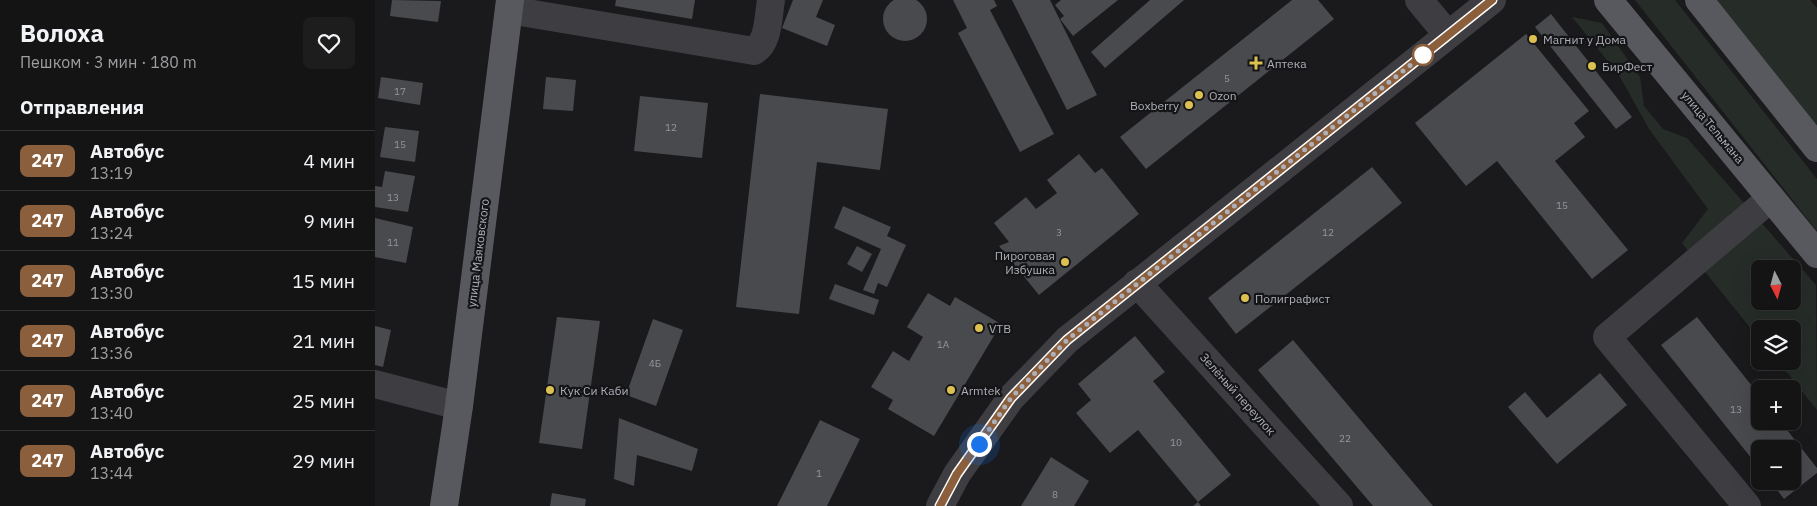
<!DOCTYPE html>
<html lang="ru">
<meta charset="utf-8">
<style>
body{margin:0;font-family:"IBM Plex Sans",sans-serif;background:#1d1d1e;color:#f1f3f6;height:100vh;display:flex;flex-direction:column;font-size:19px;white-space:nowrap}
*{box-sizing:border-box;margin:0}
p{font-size:16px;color:#9d9ea0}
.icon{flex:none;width:28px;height:28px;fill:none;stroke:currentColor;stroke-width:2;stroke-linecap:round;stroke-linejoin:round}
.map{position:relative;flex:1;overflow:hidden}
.side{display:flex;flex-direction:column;background:#141415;width:375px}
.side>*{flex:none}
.badge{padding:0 10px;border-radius:8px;font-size:18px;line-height:32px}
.needle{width:32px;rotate:174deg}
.buttons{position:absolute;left:1376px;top:260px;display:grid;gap:10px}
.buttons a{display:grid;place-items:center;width:50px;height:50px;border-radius:8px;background:#141415;box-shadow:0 5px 20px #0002,0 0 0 1px #333334;font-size:25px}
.you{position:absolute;width:25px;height:25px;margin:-12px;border:4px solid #fff;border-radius:50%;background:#1a73e8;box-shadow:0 0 0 8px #1a73e833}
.map>.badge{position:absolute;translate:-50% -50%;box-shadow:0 0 0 2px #fff}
h2{padding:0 20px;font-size:19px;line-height:45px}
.round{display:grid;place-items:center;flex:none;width:52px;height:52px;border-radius:8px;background:#1d1d1e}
.summary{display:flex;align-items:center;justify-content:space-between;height:85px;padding:0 20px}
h1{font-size:24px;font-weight:700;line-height:38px}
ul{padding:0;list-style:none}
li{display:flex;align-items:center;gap:15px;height:60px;padding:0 20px;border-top:1px solid #333334}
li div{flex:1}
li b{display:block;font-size:19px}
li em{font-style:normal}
li .badge{min-width:55px;font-weight:700;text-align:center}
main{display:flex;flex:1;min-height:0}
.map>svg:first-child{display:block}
.green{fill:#262d28;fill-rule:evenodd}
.building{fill:#494a4d}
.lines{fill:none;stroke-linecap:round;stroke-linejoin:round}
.minor{stroke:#3d3d42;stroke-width:28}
.major{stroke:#58585f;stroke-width:28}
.line-casing{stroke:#fff;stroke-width:11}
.line{stroke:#8b5e3c;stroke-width:8}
.walk{stroke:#aeb0b9;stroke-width:5;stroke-dasharray:0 9}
.poi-dot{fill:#dcc151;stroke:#151517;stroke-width:2}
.stop-dot{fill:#fff;stroke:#8b5e3c;stroke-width:2.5}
.labels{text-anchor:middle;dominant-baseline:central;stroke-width:4.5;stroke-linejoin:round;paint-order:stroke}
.number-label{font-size:10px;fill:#95969e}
.poi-label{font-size:12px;fill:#aeb0b9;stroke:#151517;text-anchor:start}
.street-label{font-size:12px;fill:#aeb0b9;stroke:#151517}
</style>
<main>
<section class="side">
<div class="summary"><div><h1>Волоха</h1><p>Пешком · 3 мин · 180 m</p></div><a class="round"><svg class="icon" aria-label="heart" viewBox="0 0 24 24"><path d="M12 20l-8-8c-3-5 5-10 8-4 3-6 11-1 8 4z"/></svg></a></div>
<h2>Отправления</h2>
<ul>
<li><span class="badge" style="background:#8b5e3c;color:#fff">247</span><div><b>Автобус</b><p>13:19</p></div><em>4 мин</em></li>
<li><span class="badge" style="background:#8b5e3c;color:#fff">247</span><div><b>Автобус</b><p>13:24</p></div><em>9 мин</em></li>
<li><span class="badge" style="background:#8b5e3c;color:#fff">247</span><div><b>Автобус</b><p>13:30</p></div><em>15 мин</em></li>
<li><span class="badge" style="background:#8b5e3c;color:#fff">247</span><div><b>Автобус</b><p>13:36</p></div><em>21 мин</em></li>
<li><span class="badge" style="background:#8b5e3c;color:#fff">247</span><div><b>Автобус</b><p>13:40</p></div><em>25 мин</em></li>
<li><span class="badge" style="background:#8b5e3c;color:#fff">247</span><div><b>Автобус</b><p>13:44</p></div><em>29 мин</em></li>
</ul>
</section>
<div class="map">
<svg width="1442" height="506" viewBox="0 0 1442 506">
<rect width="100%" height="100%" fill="#1a1a1c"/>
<path class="green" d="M1260 0H1300L1442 179V231Z
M1339 0H1435L1442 8V128Z
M1197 17 1227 23 1265 77 1269 106 1288 129 1312 138 1441 285 1442 410 1403 361H1418V329H1385V340L1307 243 1333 209 1274 129 1244 75ZM1385 269H1418V301H1385Z"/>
<path class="building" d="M508 19a22 22 0 1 1 44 0a22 22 0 1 1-44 0Z
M17 0 66 1 63 22 15 16Z
M241 0H320L317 19 240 6Z
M418 0H448L441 17 460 25 452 46 407 28Z
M578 0H619L622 6 615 10 679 134 645 152 583 33 592 28Z
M637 0H675L722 95 692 110Z
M686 0H743L698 36 685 19 689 16 680 5Z
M775 0H809L730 68 716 52Z
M917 0H943L959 19 771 169 745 137Z
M1176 14 1257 117 1241 129 1160 27Z
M1151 34 1214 111 1199 123 1210 137 1180 161 1253 250 1217 279 1122 161 1091 186 1040 123Z
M6 77 48 83 45 105 3 98Z
M171 77 201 80 198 111 168 109Z
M385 94 513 109 505 170 442 162 424 314 361 307Z
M265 96 333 103 327 158 259 151Z
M10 127 44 131 40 162 5 157Z
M704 154 720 173 727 168 764 214 664 295 624 246 634 242 619 223 651 197 661 209 682 193 672 180Z
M997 167 1027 203 861 334 833 298Z
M10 171 40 176 33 212 0 207V186L7 187Z
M468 206 516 227 512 236 531 245 512 287 503 283 499 294 488 290 506 249 459 228Z
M0 218 38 227 31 263 0 257Z
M482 246 497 254 487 272 472 264Z
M460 284 504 300 499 315 454 299Z
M553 293 575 306 580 297 626 324 559 436 513 409 518 400 496 387 518 351 534 361 548 337 532 327Z
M182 317 225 321 207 449 164 443Z
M1322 317 1385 396V421H1405L1442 468V473L1409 499 1395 481H1418V449H1385V469L1286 345Z
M278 319 308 330 281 406 251 395Z
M0 326 16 330 8 367 0 365Z
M760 336 790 372 778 381 856 475 823 502 826 506H818L823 502 763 430 735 453 701 413 716 400 703 384Z
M918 340 1058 506H998L883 370Z
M1225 373 1252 405 1182 464 1133 407 1150 392 1172 418Z
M244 418 323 449 317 471 262 455 259 486 239 479Z
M445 420 485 439 452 506H402Z
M676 457 714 481 699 506H646Z
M177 493 211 499 210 506H175Z"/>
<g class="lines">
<path class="minor" d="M1044 0 1073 35
M134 10 379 51C394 42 393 17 396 0
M762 283 964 506
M0 384 84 406
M565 506 582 474 636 398 692 340 1117 0
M1372 506 1232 337 1396 198"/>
<path class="major" d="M1233 0 1442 254
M1324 0 1442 148
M69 506 84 406 135 0"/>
</g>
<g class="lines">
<defs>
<path id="line" d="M565 506 582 474 636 398 692 340 1117 0"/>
</defs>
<use href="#line" class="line-casing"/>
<use href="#line" class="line"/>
<path class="walk" d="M604 444 636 398 692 340 1048 55"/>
</g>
<g class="poi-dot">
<circle cx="1158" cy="39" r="5"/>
<path d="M878.5 55.5h5v5h5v5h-5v5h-5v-5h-5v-5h5z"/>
<circle cx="1217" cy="66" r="5"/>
<circle cx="824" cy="95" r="5"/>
<circle cx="814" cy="105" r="5"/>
<circle cx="690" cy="262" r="5"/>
<circle cx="870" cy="298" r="5"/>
<circle cx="604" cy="328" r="5"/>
<circle cx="175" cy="390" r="5"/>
<circle cx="576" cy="390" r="5"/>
</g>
<circle class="stop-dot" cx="1048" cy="55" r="10"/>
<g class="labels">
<g class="number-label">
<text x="852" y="78">5</text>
<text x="25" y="91">17</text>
<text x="296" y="127">12</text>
<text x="25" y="144">15</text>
<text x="18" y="197">13</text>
<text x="1187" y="205">15</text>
<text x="684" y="232">3</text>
<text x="953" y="232">12</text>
<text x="18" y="242">11</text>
<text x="568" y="344">1А</text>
<text x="280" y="363">4Б</text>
<text x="1361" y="409">13</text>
<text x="970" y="438">22</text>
<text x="801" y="442">10</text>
<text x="444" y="473">1</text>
<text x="680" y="494">8</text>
</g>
<g class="poi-label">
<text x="1168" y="39">Магнит у Дома</text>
<text x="892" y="63">Аптека</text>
<text x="1227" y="66">БирФест</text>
<text x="834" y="95">Ozon</text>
<text x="804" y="105" text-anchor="end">Boxberry</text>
<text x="680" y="255" text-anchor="end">Пироговая<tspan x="680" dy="14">Избушка</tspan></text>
<text x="880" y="298">Полиграфист</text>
<text x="614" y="328">VTB</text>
<text x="185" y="390">Кук Си Каби</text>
<text x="586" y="390">Armtek</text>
</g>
<g class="street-label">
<text transform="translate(1338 127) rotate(50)">улица Тельмана</text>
<text transform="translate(103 253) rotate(-83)">улица Маяковского</text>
<text transform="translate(863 394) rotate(48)">Зелёный переулок</text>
</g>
</g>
</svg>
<div class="buttons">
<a><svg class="needle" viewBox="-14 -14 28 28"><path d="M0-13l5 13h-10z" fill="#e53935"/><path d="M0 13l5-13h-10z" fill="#9d9ea0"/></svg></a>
<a><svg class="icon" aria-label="layers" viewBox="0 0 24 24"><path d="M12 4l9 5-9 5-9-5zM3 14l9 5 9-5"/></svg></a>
<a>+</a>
<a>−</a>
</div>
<div class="you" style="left:604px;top:444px"></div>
</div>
</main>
